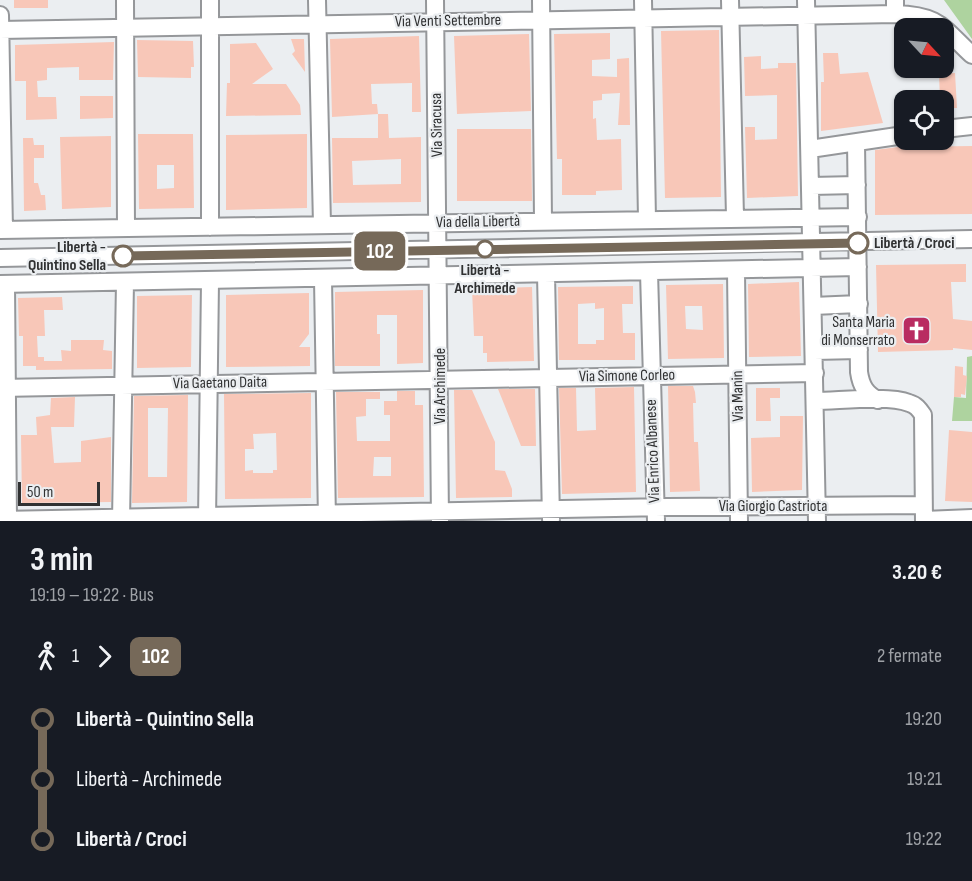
<!DOCTYPE html>
<html lang="it">
<meta charset="utf-8">
<style>
body{margin:0;font-family:"Sofia Sans Condensed",sans-serif;background:#20242c;color:#f1f3f6;height:100vh;display:flex;flex-direction:column;font-size:22px;white-space:nowrap}
*{box-sizing:border-box;margin:0}
p{font-size:20px;color:#9ea1a6}
.icon{flex:none;width:33px;height:33px;fill:none;stroke:currentColor;stroke-width:2;stroke-linecap:round;stroke-linejoin:round}
.map{position:relative;height:521px;overflow:hidden}
.panel{display:flex;flex-direction:column;background:#171b24;flex:1}
.panel>*{flex:none}
.badge{padding:0 12px;border-radius:9px;font-size:21px;line-height:39px}
.needle{width:39px;rotate:116deg}
.fabs{position:absolute;left:894px;top:18px;display:grid;gap:12px}
.fabs a{display:grid;place-items:center;width:60px;height:60px;border-radius:12px;background:#171b24;box-shadow:0 2px 4px #0004;font-size:30px}
.scale{position:absolute;left:18px;bottom:15px;width:82px;box-sizing:border-box;padding-left:6px;border:3px solid #303132;border-top:0;font-size:16px;line-height:21px;white-space:nowrap;color:#303132;-webkit-text-stroke:4px #ebeef1;paint-order:stroke}
.map>.badge{position:absolute;translate:-50% -50%;box-shadow:0 0 0 3px #fff}
.legs{display:flex;align-items:center;gap:9px;height:66px;padding:0 30px;font-size:20px}
.legs p{margin-inline-start:auto}
.head{display:flex;align-items:center;justify-content:space-between;height:102px;padding:0 30px}
h1{font-size:33px;font-weight:700;line-height:45px}
ul{padding:0 30px;list-style:none}
li{display:flex;align-items:center;gap:21px;height:60px;font-size:22px}
li i{display:grid;place-items:center;width:9px;height:100%;margin:0 8px;background:currentColor}
li i::after{content:'';width:15px;height:15px;margin:-8px;border:4px solid;border-radius:50%;background:#171b24}
li p{margin-inline-start:auto}
li:first-child i{background:linear-gradient(#0000 50%,currentColor 0)}
li:last-child i{background:linear-gradient(currentColor 50%,#0000 0)}
.map>svg:first-child{display:block}
.green{fill:#aed39f}
.building{fill:#f8c7b8;fill-rule:evenodd}
.lines{fill:none;stroke-linecap:round;stroke-linejoin:round}
.minor-casing{stroke:#95979a;stroke-width:20}
.minor{stroke:#fff;stroke-width:16}
.line-1-casing{stroke:#fff;stroke-width:14}
.line-1{stroke:#766959;stroke-width:9}
.stop-1-dot{fill:#fff;stroke:#766959;stroke-width:3}
.labels{text-anchor:middle;dominant-baseline:central;stroke-width:4.5;stroke-linejoin:round;paint-order:stroke}
.street-label{font-size:16px;fill:#303132;stroke:#ebeef1}
.stop-label{font-size:16px;font-weight:bold;fill:#303132;stroke:#ebeef1;text-anchor:start}
.poi-label{font-size:16px;fill:#303132;stroke:#ebeef1;text-anchor:end}
</style>
<div class="map">
<svg width="972" height="521" viewBox="0 0 972 521">
<rect width="100%" height="100%" fill="#ebeef1"/>
<path class="green" d="M944 0H972V39Z
M972 356V421H952L954 397 966 398 967 357Z"/>
<path class="building" d="M14 0H48V8H14Z
M719 30 721 197 665 198 661 31Z
M610 33V59L592 60V76L617 77V59L629 58 630 125H618L620 93 602 94V100L593 101V119L596 118 597 140 621 139 622 190 596 191V195H562V159H557L554 34Z
M529 34 531 111 457 114 454 36Z
M419 36 421 112H412V83L371 84 372 104H377L378 114 332 117 330 39Z
M291 39H304L305 72 292 54 295 51Z
M137 40 193 41 194 67H191V78L138 77Z
M114 42 113 80H79V67L47 68V80L37 81 38 97H56L57 119 26 120V81H15V45Z
M256 43 273 69 252 84H286L300 105 301 115 226 116 227 83H230V44Z
M823 53H838L840 74 868 72 883 123 821 131V82H824Z
M761 56V69L778 68V63H796L798 196 747 198 745 127H755V140L777 139V95L745 96 744 57Z
M955 73 957 108H944V100H940L939 74Z
M80 96H113V118L80 119Z
M378 114H388L389 138 421 137V202L333 203 332 138H378ZM401 159V184L353 185 352 161Z
M457 129H531L532 201H457Z
M138 134H193L194 208 139 209ZM157 165H174V188L157 189Z
M307 134V208L226 210V135Z
M111 136V207L62 209 60 137Z
M23 138H33L34 145H44V158H34V183H38L41 195H45L46 210 24 211Z
M972 146V214L875 215V150L898 147Z
M966 264V282H951L953 319 972 321V350L953 348V350L878 352 876 265Z
M799 282 801 356 749 357 748 284Z
M723 284 724 358 668 359 666 285ZM685 306H702L703 330 686 329Z
M633 286V304H622L623 333H635V360H559L558 287ZM595 303V309L604 308V340H596V344H578V304Z
M532 287 534 361 487 362V353H483V336H474L472 289Z
M423 290V363L397 364V315H377V334H380V366H335V292Z
M309 293V334L299 347H310V366L226 367V295Z
M192 295 191 367 137 368V296Z
M62 297 63 310H44L45 336H37L38 357H44V361H62L61 350 71 351V340H104L103 350 112 351V369L36 370V366H23V336H19L18 298Z
M955 366 963 367V375L967 376 965 395 961 394V397H954Z
M668 386H693L695 392 696 403H693L694 442H698L700 491 670 492Z
M634 387 636 492 562 494 559 388H576L577 431 596 430 595 388Z
M756 388H780V398H770L771 421H756Z
M498 389H535L536 446H521Z
M454 390H472L495 442V470L505 471 512 489V497L456 498Z
M397 391H415V405H423L424 497 338 498 336 392H380V399H366V416L356 417 357 441H390V415H384V401H397ZM374 457H391V476H373Z
M311 393V498L225 499 224 394ZM276 433 277 470H273V473H253V470L245 471V449H254L253 434Z
M188 395 187 502 132 503 134 396ZM148 408H168L167 477H148Z
M75 397 74 427H51L54 463 81 462V441L111 437V502L22 503 21 435H37L36 417 50 415 51 398Z
M780 416H803L802 490 752 492 751 438 780 437Z
M949 430 972 432V502L945 501Z"/>
<g class="lines">
<defs>
<path id="minor" d="M125 0 126 228
M317 0 322 225
M435 0 440 521
M541 0 543 221
M643 0 647 219
M730 0 735 217
M806 0 817 521
M895 0V14C939 15 942 27 972 55
M0 15 4 230
M0 30 895 14
M944 129 972 126
M856 142 859 372C861 386 866 394 878 400
M810 149 904 135
M811 186 857 185
M210 227V0
M0 230 858 217
M0 258 972 239
M736 271 739 521
M649 272 656 521
M546 274 551 519
M323 279 327 521
M0 284 858 267
M6 284 8 520
M813 306 859 304
M814 351 859 350
M0 388 815 373
M815 401C839 401 888 395 909 403 916 405 919 409 923 415L924 521
M0 520 668 507 923 505
M924 520 972 518
M121 521 125 282
M207 521 210 281"/>
</defs>
<use href="#minor" class="minor-casing"/>
<use href="#minor" class="minor"/>
</g>
<g class="lines">
<defs>
<path id="line-1" d="M123 256 858 243"/>
</defs>
<use href="#line-1" class="line-1-casing"/>
<use href="#line-1" class="line-1"/>
</g>
<defs>
<symbol id="church-square" viewBox="-11 -11 22 22"><rect x="-9" y="-9" width="18" height="18" rx="4" fill="#b92c61" stroke="#ebeef1"/><path d="M-1.2-6h2.4v3.5h3.3v2.4h-3.3V6h-2.4V-.1h-3.3v-2.4h3.3Z" fill="#fff"/></symbol>
</defs>
<g fill-rule="evenodd">
<use href="#church-square" x="900" y="314" width="33" height="33"/>
</g>
<g class="stop-1-dot">
<circle cx="858" cy="243" r="10"/>
<circle cx="485" cy="249" r="8"/>
<circle cx="123" cy="256" r="10"/>
</g>
<g class="labels">
<g class="street-label">
<text transform="translate(448 21) rotate(-1)">Via Venti Settembre</text>
<text transform="translate(437 125) rotate(-91)">Via Siracusa</text>
<text transform="translate(478 222) rotate(-1)">Via della Libertà</text>
<text transform="translate(627 376) rotate(-1)">Via Simone Corleo</text>
<text transform="translate(220 383) rotate(-1)">Via Gaetano Daita</text>
<text transform="translate(440 386) rotate(-90)">Via Archimede</text>
<text transform="translate(738 396) rotate(-91)">Via Manin</text>
<text transform="translate(653 451) rotate(-92)">Via Enrico Albanese</text>
<text x="773" y="506">Via Giorgio Castriota</text>
</g>
<g class="stop-label">
<text x="874" y="243">Libertà / Croci</text>
<text x="106" y="247" text-anchor="end">Libertà -<tspan x="106" dy="18">Quintino Sella</tspan></text>
<text x="485" y="270" text-anchor="middle">Libertà -<tspan x="485" dy="18">Archimede</tspan></text>
</g>
<g class="poi-label">
<text x="895" y="322">Santa Maria<tspan x="895" dy="18">di Monserrato</tspan></text>
</g>
</g>
</svg>
<div class="fabs">
<a><svg class="needle" viewBox="-14 -14 28 28"><path d="M0-13l5 13h-10z" fill="#e53935"/><path d="M0 13l5-13h-10z" fill="#9ea1a6"/></svg></a>
<a><svg class="icon" aria-label="locate" viewBox="0 0 24 24"><circle cx="12" cy="12" r="6"/><path d="M12 2v4M12 18v4M2 12h4M18 12h4"/></svg></a>
</div>
<div class="scale">50 m</div>
<b class="badge" style="left:380px;top:251px;background:#766959;color:#fff">102</b>
</div>
<section class="panel">
<div class="head"><div><h1>3 min</h1><p>19:19 – 19:22 · Bus</p></div><b>3.20 €</b></div>
<div class="legs"><svg class="icon" aria-label="walk" viewBox="0 0 24 24"><circle cx="13" cy="4" r="2"/><path d="M13 8l-2 6 4 7M11 14l-3 7M7 12l3-4h3l4 4"/></svg>1<svg class="icon" aria-label="forward" viewBox="0 0 24 24"><path d="M9 5l7 7-7 7"/></svg><b class="badge" style="background:#766959;color:#fff">102</b><p>2 fermate</p></div>
<ul>
<li><i style="color:#766959"></i><b>Libertà - Quintino Sella</b><p>19:20</p></li>
<li><i style="color:#766959"></i><span>Libertà - Archimede</span><p>19:21</p></li>
<li><i style="color:#766959"></i><b>Libertà / Croci</b><p>19:22</p></li>
</ul>
</section>
